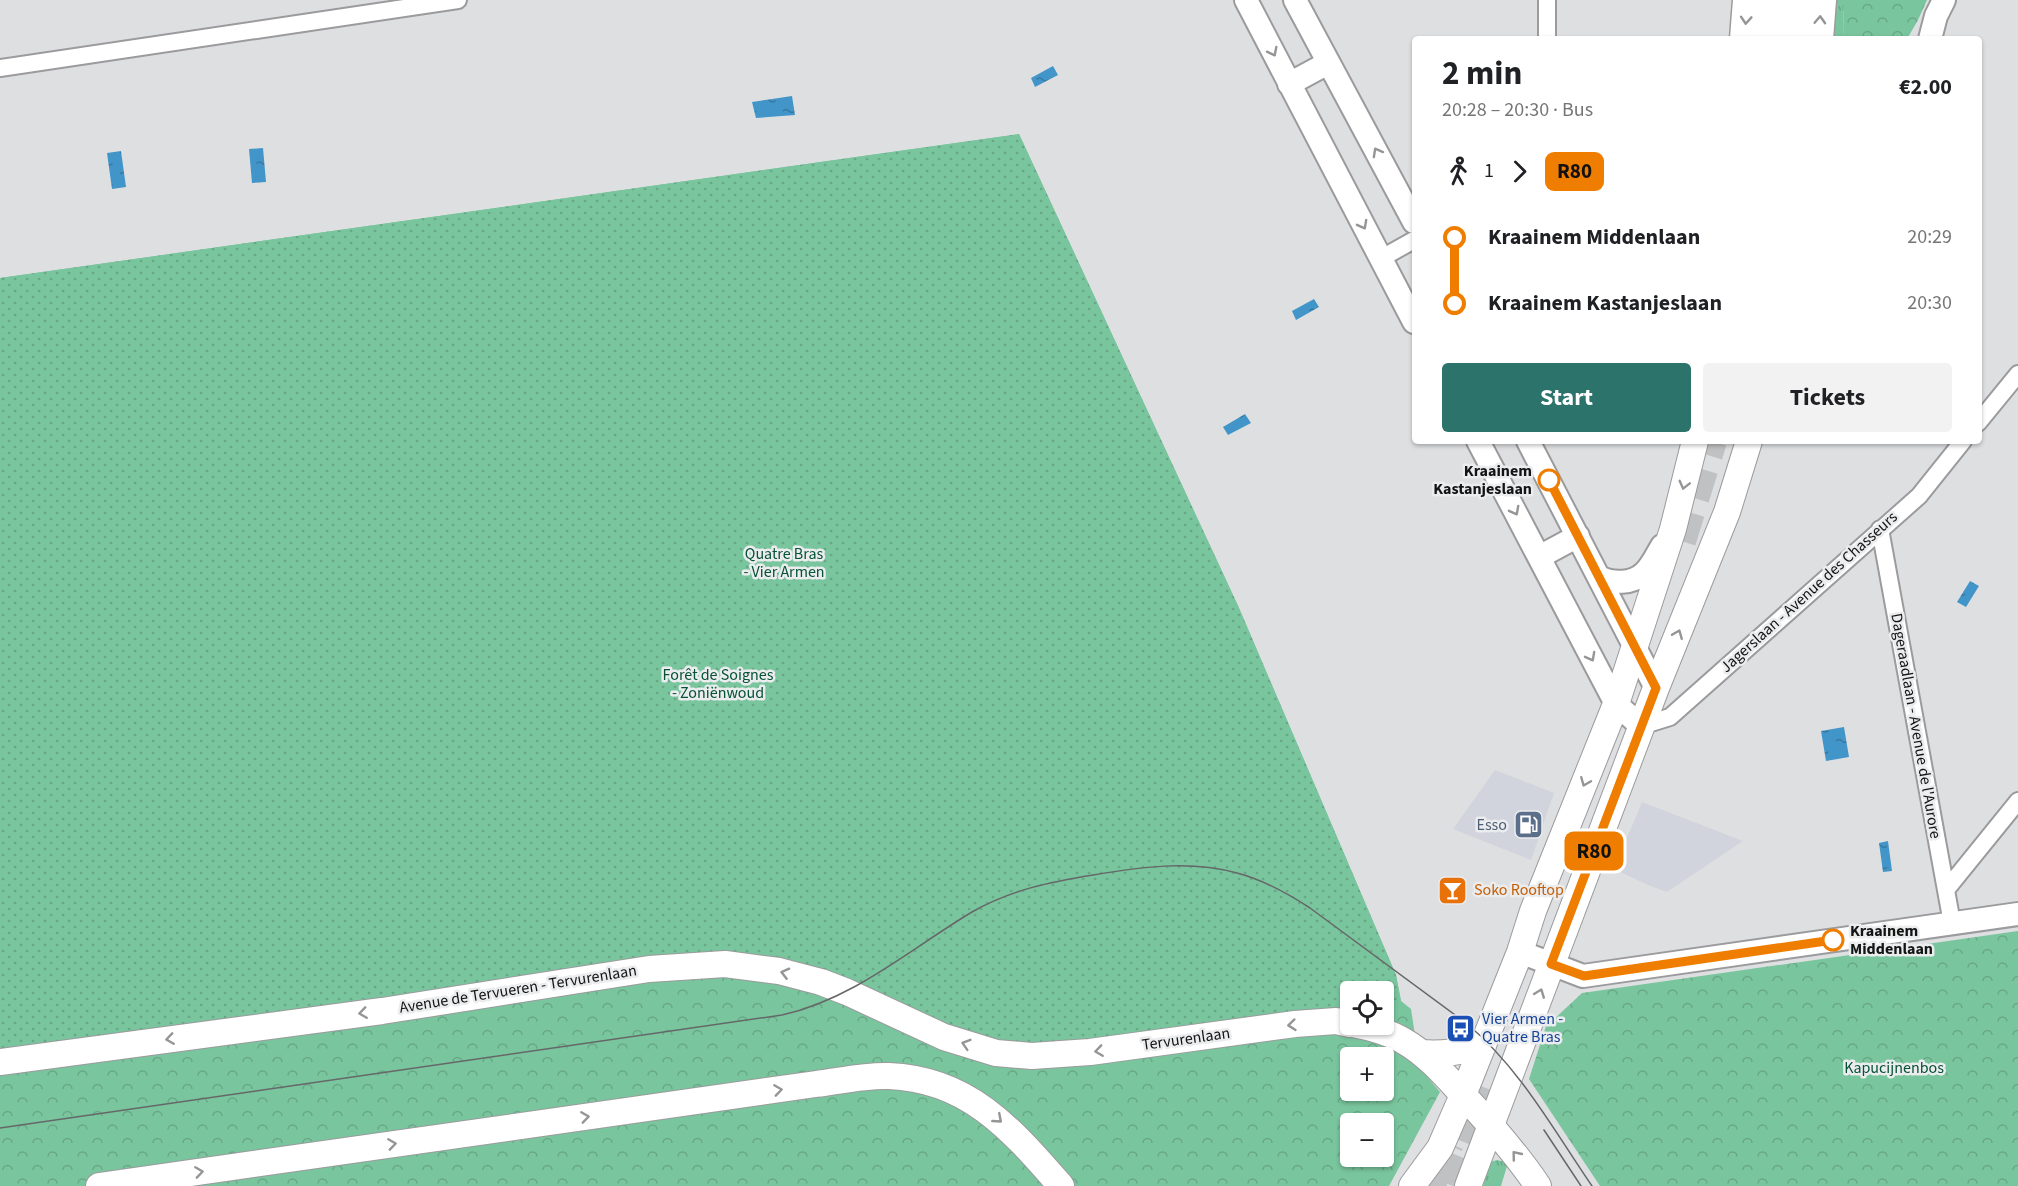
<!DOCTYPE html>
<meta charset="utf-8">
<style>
body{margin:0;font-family:"Source Sans 3",sans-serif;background:#f2f2f2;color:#202124;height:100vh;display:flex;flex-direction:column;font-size:22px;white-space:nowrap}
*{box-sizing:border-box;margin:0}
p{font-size:20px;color:#757577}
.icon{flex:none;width:33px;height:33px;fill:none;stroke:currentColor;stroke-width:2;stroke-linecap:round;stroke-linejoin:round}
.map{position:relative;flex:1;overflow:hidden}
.drawer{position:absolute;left:1412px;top:36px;width:570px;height:408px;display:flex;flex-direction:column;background:#fff;border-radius:6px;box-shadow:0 2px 4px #0004}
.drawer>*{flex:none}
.badge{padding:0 12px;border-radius:9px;font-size:21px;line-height:39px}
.tools{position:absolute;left:1340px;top:981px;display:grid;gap:12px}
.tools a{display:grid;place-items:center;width:54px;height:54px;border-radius:6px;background:#fff;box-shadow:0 2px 4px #0004;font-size:30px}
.map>.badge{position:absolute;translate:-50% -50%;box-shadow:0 0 0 3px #fff}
.legs{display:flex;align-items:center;gap:9px;height:66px;padding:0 30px;font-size:20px}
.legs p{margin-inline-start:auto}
.overview{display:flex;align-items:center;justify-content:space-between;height:102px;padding:0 30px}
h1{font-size:33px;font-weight:700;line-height:45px}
.action{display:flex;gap:12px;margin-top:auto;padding:12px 30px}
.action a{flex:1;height:69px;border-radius:6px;background:#2b736b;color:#fff;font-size:24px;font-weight:700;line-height:69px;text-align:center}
.action a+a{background:#f2f2f2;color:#202124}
ul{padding:0 30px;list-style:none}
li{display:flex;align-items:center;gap:21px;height:66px;font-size:22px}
li i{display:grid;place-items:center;width:9px;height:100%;margin:0 8px;background:currentColor}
li i::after{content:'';width:15px;height:15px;margin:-8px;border:4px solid;border-radius:50%;background:#fff}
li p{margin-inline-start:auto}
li:first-child i{background:linear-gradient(#0000 50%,currentColor 0)}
li:last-child i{background:linear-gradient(currentColor 50%,#0000 0)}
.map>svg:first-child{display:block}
.built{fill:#d1d4dd}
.grass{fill:url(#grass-tufts)}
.forest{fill:url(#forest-crowns);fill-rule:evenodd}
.park{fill:url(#park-dots)}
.water{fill:url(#water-ripples)}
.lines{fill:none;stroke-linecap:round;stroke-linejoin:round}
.highway-tunnel{stroke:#c0c1c2;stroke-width:30;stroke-dasharray:30 15;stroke-linecap:butt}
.street-casing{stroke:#9b9b9d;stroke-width:20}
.secondary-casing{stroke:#9b9b9d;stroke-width:26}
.primary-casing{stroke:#9b9b9d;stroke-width:28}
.highway-casing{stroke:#9b9b9d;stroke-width:33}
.street{stroke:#fff;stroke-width:16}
.secondary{stroke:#fff;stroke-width:22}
.primary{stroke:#fff;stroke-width:26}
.highway{stroke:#fff;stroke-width:30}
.tram{stroke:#666768;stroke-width:1.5}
.oneway{stroke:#959595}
.line-1-casing{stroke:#fff;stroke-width:14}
.line-1{stroke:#ef7d00;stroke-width:9}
.stop-1-dot{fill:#fff;stroke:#ef7d00;stroke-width:3}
.labels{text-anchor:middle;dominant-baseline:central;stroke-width:5;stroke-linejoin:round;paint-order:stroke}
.stop-label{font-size:16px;font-weight:bold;fill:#131414;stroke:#ebecee;text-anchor:end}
.park-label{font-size:16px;fill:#065235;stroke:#ebecee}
.street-label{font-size:16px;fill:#131414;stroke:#ebecee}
.service-label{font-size:16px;fill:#4e5e75;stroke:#ebecee;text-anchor:end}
.food-label{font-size:16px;fill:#c56008;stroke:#ebecee;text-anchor:start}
.transit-label{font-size:16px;fill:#164399;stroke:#ebecee;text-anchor:start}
</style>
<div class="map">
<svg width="2018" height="1186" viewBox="0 0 2018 1186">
<defs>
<pattern id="grass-tufts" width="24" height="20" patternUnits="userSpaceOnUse" patternTransform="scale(1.5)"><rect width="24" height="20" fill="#79c59d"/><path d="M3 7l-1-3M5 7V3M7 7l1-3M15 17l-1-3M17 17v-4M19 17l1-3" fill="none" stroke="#68a886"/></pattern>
<pattern id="forest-crowns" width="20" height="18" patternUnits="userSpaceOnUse" patternTransform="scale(1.5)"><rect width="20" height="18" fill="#79c59d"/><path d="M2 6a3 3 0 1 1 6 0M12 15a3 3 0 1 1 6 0" fill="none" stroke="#68a886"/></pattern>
<pattern id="park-dots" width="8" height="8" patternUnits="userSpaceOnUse" patternTransform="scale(1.5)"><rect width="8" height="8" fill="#79c59d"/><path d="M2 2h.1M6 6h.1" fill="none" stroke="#68a886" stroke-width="1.8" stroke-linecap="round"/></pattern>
<pattern id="water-ripples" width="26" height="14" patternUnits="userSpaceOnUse" patternTransform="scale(1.5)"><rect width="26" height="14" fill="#4295c9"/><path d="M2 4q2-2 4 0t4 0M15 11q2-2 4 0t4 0" fill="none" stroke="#3678a2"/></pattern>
</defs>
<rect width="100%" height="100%" fill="#dedfe1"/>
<path class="built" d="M1495 770 1554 793 1531 860 1453 829Z
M1642 802 1743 841 1667 892 1648 885 1614 869Z"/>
<path class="grass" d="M1831 0H1844L1843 39H1829Z
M1497 1160 1505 1162 1507 1166 1501 1186H1483L1490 1162Z"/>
<path class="forest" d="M1844 0H1927L1918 20 1907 39H1843Z
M1019 134 1239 608 1396 975 1401 1001 1411 1009 1420 1068 1440 1092 1389 1186H0V278ZM1350 992H1383V1024H1350ZM1350 1058H1383V1090H1350ZM1350 1124H1383V1156H1350Z
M2018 931V1186H1600L1529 1079 1547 1023 1551 1022 1582 993Z"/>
<path class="park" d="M1019 134 1239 608 1396 975 1401 1001 1383 1004V992H1350V1008L1316 1009 1049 1046 1002 1043 968 1034 796 963 762 955 726 952 687 953 0 1051V278Z"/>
<path class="water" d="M1053 66 1058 75 1035 87 1031 78Z
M792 96 795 115 756 118 752 102Z
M263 148 266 182 252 183 249 149Z
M121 151 126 187 112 189 107 153Z
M1314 299 1319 307 1296 320 1292 311Z
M1245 414 1251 423 1228 435 1223 427Z
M1970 581 1979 586 1966 607 1957 602Z
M1844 727 1849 757 1826 761 1821 731Z
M1888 841 1892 871 1883 872 1879 843Z"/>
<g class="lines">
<path class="highway-tunnel" d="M1681 541 1712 441
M1430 1186 1449 1143
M1453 1186 1491 1090"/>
<defs>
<path id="street" d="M1547 39V0
M0 68 458 0
M1380 259 1414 240
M1978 423 2018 374
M1880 529 1952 923
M1641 726 1670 717 1919 496 1963 441
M1946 890 2018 801"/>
<path id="secondary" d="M1246 0 1414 322
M1295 0 1414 222
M1930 39 1936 16 1944 0
M1289 84 1328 63
M1478 441 1616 704 1641 726
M1528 441 1656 688
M1539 557 1578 536
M1599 577C1612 584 1633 584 1644 573 1652 566 1657 554 1662 546
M1520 952 1583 976 2018 914"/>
<path id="primary" d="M1353 1024C1369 1027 1388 1032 1402 1040 1427 1054 1445 1075 1464 1096 1491 1125 1516 1153 1538 1186
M1422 1053C1443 1055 1462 1051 1483 1046
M0 1062 382 1011 649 969 725 964 779 971 821 982 847 992 944 1037 996 1053 1032 1056 1090 1052 1295 1024 1336 1021 1350 1024
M99 1186 816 1084C840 1081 865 1075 889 1076 969 1079 1012 1130 1061 1186
M1412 1186 1440 1148 1463 1095 1520 952 1533 911 1616 704 1673 529 1695 441
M1468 1186 1656 688 1727 512 1749 441"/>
<path id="highway" d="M1745 39 1748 0
M1767 39 1770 0
M1795 39 1797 0
M1818 39 1821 0"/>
</defs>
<use href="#street" class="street-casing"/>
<use href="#secondary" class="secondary-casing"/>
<use href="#primary" class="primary-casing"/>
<use href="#highway" class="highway-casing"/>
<use href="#street" class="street"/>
<use href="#secondary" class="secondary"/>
<use href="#primary" class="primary"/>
<use href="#highway" class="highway"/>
<path class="tram" d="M0 1128 782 1015C854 999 910 949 972 912 1010 890 1050 882 1093 875 1141 867 1189 860 1237 873 1264 880 1287 893 1310 908L1466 1023C1520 1068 1553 1129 1592 1186
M1544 1130 1581 1186"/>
</g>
<defs><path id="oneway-chevron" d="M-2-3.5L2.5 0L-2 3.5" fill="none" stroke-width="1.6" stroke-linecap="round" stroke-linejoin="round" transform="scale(1.5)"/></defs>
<g class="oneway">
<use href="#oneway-chevron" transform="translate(1746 20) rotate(94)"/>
<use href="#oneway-chevron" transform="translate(1820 20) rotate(-87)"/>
<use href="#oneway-chevron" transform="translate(1273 52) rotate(63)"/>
<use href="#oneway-chevron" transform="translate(1377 152) rotate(-119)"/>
<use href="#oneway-chevron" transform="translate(1363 225) rotate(62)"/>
<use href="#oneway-chevron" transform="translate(1684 485) rotate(104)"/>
<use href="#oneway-chevron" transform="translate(1515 511) rotate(62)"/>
<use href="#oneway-chevron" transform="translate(1678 634) rotate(-68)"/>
<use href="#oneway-chevron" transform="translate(1591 657) rotate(62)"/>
<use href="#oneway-chevron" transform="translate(1585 782) rotate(112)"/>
<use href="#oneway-chevron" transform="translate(785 973) rotate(-166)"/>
<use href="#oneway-chevron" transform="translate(1540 993) rotate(-69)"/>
<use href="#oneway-chevron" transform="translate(363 1013) rotate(172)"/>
<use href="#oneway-chevron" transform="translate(1292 1025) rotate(174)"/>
<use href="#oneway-chevron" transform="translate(170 1039) rotate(172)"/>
<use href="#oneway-chevron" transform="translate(966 1044) rotate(-163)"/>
<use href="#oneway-chevron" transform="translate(1099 1051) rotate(172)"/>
<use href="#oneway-chevron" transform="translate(778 1090) rotate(-8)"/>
<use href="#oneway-chevron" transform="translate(585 1117) rotate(-8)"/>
<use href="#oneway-chevron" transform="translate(998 1119) rotate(41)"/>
<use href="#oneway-chevron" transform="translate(392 1144) rotate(-8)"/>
<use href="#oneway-chevron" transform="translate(1516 1155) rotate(-129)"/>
<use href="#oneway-chevron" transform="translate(199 1172) rotate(-8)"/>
</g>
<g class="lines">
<defs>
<path id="line-1" d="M1549 480 1656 688 1551 964 1584 976 1833 940"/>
</defs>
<use href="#line-1" class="line-1-casing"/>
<use href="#line-1" class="line-1"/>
</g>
<defs>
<symbol id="fuel-square" viewBox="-11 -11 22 22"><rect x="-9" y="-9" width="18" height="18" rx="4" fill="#5c6f8a" stroke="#ebecee"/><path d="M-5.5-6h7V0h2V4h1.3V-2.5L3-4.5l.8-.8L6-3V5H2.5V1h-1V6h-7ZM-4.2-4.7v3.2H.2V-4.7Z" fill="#fff"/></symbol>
<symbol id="bar-square" viewBox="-11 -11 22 22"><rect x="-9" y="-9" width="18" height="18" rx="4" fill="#e8710a" stroke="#ebecee"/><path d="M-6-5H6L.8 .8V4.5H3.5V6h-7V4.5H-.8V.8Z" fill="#fff"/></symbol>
<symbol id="bus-square" viewBox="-11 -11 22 22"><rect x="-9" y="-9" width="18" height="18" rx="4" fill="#1a4fb4" stroke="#ebecee"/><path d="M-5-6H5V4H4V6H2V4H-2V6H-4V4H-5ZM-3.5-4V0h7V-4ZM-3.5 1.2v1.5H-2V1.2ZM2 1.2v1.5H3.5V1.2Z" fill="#fff"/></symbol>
</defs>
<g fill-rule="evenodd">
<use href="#fuel-square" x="1512" y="808" width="33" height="33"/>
<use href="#bar-square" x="1436" y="874" width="33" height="33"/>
<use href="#bus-square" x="1444" y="1012" width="33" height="33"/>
</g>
<g class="stop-1-dot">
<circle cx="1549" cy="480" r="10"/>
<circle cx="1833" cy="940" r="10"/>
</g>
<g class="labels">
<g class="stop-label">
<text x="1532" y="471">Kraainem<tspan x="1532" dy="18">Kastanjeslaan</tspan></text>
<text x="1850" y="931" text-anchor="start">Kraainem<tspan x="1850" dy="18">Middenlaan</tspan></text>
</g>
<g class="park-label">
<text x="784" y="554">Quatre Bras<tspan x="784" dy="18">- Vier Armen</tspan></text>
<text x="718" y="675">Forêt de Soignes<tspan x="718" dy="18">- Zoniënwoud</tspan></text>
<text x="1894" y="1068">Kapucijnenbos</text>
</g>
<g class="street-label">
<text transform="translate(1809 592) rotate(-42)">Jagerslaan - Avenue des Chasseurs</text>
<text transform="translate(1916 726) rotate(80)">Dageraadlaan - Avenue de l'Aurore</text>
<text transform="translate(518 989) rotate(-9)">Avenue de Tervueren - Tervurenlaan</text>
<text transform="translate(1186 1039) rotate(-8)">Tervurenlaan</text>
</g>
<g class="service-label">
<text x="1507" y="825">Esso</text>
</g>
<g class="food-label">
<text x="1474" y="890">Soko Rooftop</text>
</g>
<g class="transit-label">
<text x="1482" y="1019">Vier Armen -<tspan x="1482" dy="18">Quatre Bras</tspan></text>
</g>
</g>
</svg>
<div class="tools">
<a><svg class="icon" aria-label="locate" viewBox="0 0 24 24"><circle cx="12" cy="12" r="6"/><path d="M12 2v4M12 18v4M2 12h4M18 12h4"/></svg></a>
<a>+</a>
<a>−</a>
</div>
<b class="badge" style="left:1594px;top:851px;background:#ef7d00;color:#111">R80</b>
<section class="drawer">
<div class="overview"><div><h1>2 min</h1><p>20:28 – 20:30 · Bus</p></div><b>€2.00</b></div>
<div class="legs"><svg class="icon" aria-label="walk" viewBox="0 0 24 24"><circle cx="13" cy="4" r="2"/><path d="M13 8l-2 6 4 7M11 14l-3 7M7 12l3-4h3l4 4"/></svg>1<svg class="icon" aria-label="forward" viewBox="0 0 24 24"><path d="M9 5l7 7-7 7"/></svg><b class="badge" style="background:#ef7d00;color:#111">R80</b></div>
<ul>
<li><i style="color:#ef7d00"></i><b>Kraainem Middenlaan</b><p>20:29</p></li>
<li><i style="color:#ef7d00"></i><b>Kraainem Kastanjeslaan</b><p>20:30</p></li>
</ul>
<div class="action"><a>Start</a><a>Tickets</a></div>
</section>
</div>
